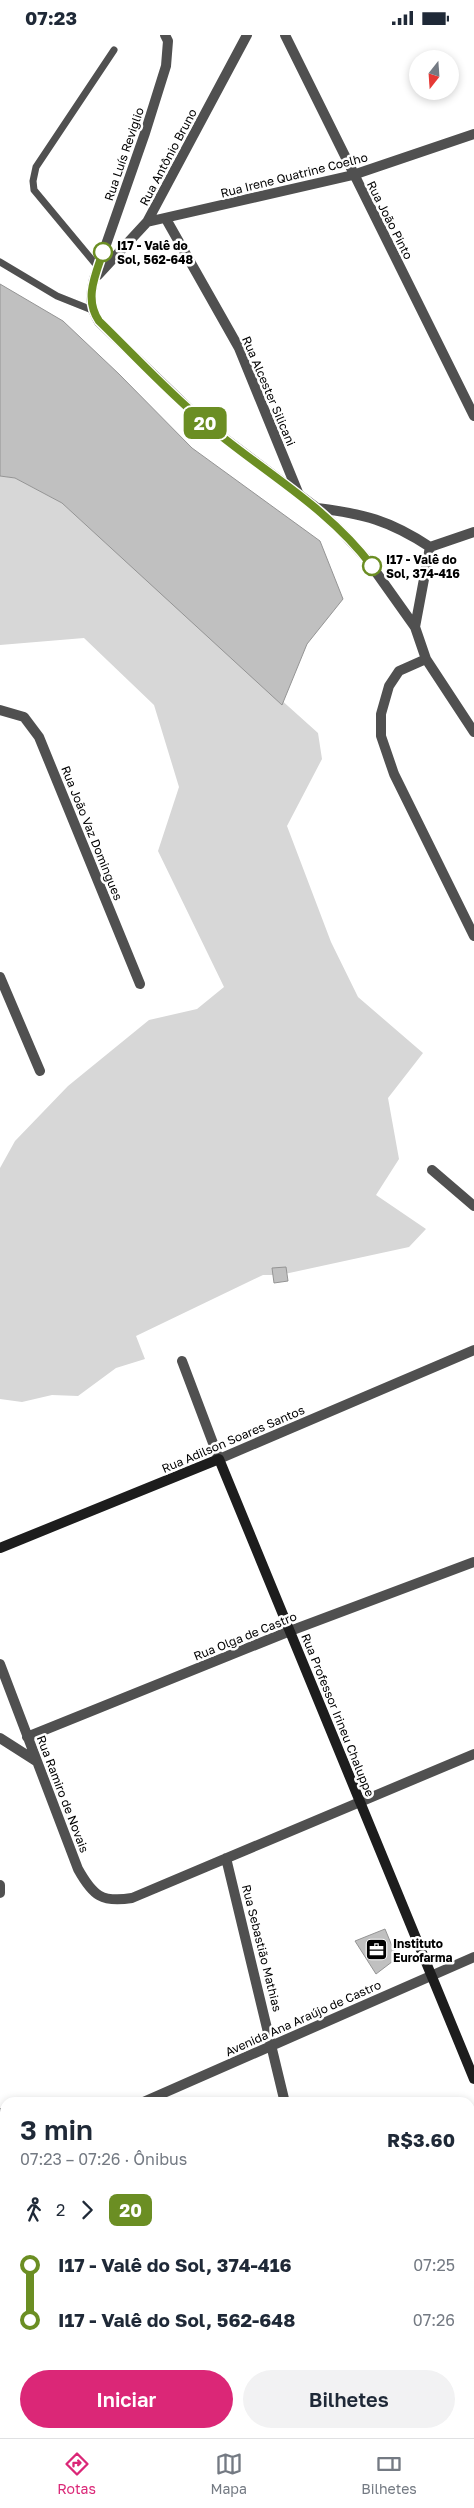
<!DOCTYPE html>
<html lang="pt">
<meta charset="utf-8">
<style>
body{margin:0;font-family:"Golos Text",sans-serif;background:#f2f2f3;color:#1f2937;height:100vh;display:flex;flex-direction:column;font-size:19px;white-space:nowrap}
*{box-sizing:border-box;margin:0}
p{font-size:16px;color:#747a83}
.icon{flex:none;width:28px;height:28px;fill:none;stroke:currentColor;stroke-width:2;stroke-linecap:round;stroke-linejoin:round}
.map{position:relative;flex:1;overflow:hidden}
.panel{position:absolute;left:0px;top:2062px;width:475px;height:341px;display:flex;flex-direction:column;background:#fff;border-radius:15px 15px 0 0;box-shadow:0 2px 8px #0003}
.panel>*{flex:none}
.badge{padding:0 10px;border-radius:8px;font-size:18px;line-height:32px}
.needle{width:32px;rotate:197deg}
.buttons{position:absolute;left:409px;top:15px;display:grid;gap:10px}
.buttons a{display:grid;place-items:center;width:50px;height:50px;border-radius:50%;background:#fff;box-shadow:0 2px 8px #0003;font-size:25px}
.map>.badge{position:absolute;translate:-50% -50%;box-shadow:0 0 0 2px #fff}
.legs{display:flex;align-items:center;gap:8px;height:55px;padding:0 20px;font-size:16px}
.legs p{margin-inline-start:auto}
.overview{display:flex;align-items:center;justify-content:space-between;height:85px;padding:0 20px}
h1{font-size:28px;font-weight:600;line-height:38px}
.button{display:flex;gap:10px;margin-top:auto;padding:10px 20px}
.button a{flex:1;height:58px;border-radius:30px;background:#db2777;color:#fff;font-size:20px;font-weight:600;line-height:58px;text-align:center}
.button a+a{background:#f2f2f3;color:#1f2937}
ul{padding:0 20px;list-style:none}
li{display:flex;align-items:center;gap:18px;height:55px;font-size:19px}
li i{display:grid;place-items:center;width:8px;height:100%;margin:0 6px;background:currentColor}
li i::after{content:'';width:12px;height:12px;margin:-6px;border:4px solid;border-radius:50%;background:#fff}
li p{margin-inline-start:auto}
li:first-child i{background:linear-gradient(#0000 50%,currentColor 0)}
li:last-child i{background:linear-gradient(currentColor 50%,#0000 0)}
.status{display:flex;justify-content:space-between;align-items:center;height:35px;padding:0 25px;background:#fff;direction:ltr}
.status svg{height:14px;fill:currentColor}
.menu{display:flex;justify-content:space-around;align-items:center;height:70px;border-top:1px solid #e0e1e3;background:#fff;font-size:14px;color:#747a83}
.menu a{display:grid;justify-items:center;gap:2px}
.menu .on{color:#db2777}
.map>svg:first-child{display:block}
.green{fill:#d7d7d7}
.building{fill:#c0c0c0;stroke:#949494}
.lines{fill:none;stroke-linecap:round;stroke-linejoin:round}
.lane{stroke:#505050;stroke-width:7}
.street{stroke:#505050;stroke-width:10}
.secondary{stroke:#1d1d1d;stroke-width:10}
.line-1-casing{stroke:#fff;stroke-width:11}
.line-1{stroke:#6b8e23;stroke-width:8}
.stop-1-dot{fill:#fff;stroke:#6b8e23;stroke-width:2.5}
.labels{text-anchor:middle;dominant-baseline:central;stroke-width:5;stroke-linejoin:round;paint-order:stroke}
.street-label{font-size:12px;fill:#000;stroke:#fff}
.stop-label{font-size:12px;font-weight:bold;fill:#000;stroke:#fff;text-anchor:start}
.poi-label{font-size:12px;font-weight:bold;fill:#000;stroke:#fff;text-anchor:start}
</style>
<div class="status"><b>07:23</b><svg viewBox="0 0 49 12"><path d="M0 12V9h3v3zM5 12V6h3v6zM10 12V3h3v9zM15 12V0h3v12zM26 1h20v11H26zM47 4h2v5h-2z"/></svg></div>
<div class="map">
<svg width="474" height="2403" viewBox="0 0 474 2403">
<rect width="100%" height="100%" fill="#fff"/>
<path class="green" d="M0 441 15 443 62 468 318 698 322 724 287 791 331 907 358 962 423 1018 388 1063 399 1124 376 1160 426 1194 409 1212 280 1240H263L136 1301 145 1324 116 1333 78 1361 52 1360 22 1367 0 1364V1133L15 1106 68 1051 149 985 197 974 224 952 158 816 179 752 154 670 84 603 0 610Z
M0 2207 5 2209V2399H359L362 2402 0 2403Z"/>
<path class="building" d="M0 249 63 286 119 339 192 413 320 506 343 564 307 609 282 670 62 468 15 443 0 441Z
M286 1232 288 1246 274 1248 272 1233Z
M385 1894 397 1923 376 1939 355 1906Z"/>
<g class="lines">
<path class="lane" d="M0 227 57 261 92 275
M98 232 34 155 33 146 36 132 114 15"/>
<path class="street" d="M165 0 168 6 166 31 145 98 94 244C90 261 90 272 99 287L203 387 317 473 343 498 366 523 415 592 426 624 474 697
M285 0 474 381
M166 184 239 313 299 460
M147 187 353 140 474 99
M98 240 147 187 247 0
M317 473C364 479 389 485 430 512L474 497
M415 592 430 512
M426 624 399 636 389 651 381 679V701L394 739 474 901
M0 675 24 682 39 702 140 949
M0 942 40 1036
M432 1135 474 1171
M182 1326 219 1424 474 1315
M0 1629 78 1834C93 1861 102 1868 132 1863L474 1719
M27 1702 290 1596 474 1527
M0 1703 36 1726
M226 1823 285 2068
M0 1858V1850
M141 2068 474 1922
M0 2078H5
M470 2123 474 2121
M470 2319 474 2318
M469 2403 474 2399"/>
<path class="secondary" d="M0 1513 219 1424 474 2044"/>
</g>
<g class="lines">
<defs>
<path id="line-1" d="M103 217C95 241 84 264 99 286 134 320 167 356 204 387 260 435 327 471 372 531"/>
</defs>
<use href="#line-1" class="line-1-casing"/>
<use href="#line-1" class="line-1"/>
</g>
<defs>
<symbol id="office-square" viewBox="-11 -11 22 22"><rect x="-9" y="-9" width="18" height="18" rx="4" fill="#000" stroke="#fff"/><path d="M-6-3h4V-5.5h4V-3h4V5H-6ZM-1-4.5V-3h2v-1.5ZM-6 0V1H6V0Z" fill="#fff"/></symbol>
</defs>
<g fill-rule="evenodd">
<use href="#office-square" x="364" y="1902" width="25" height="25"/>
</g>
<g class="stop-1-dot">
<circle cx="103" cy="217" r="9"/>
<circle cx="372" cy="531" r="9"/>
</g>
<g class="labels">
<g class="street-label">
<text transform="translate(124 119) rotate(-71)">Rua Luís Reviglio</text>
<text transform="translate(168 122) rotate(-62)">Rua Antônio Bruno</text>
<text transform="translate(294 140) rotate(-14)">Rua Irene Quatrine Coelho</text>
<text transform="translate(390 185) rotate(63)">Rua João Pinto</text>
<text transform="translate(269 356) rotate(67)">Rua Alcester Silicani</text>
<text transform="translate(92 798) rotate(68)">Rua João Vaz Domingues</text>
<text transform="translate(233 1404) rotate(-23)">Rua Adilson Soares Santos</text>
<text transform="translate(245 1601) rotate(-22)">Rua Olga de Castro</text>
<text transform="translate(338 1680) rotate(68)">Rua Professor Irineu Chaluppe</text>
<text transform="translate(63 1759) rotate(69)">Rua Ramiro de Novais</text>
<text transform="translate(262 1913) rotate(76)">Rua Sebastião Mathias</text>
<text transform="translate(303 1983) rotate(-24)">Avenida Ana Araújo de Castro</text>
</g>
<g class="stop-label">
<text x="117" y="210">I17 - Valê do<tspan x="117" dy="14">Sol, 562-648</tspan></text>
<text x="386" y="524">I17 - Valê do<tspan x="386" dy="14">Sol, 374-416</tspan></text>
</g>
<g class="poi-label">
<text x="393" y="1908">Instituto<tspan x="393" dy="14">Eurofarma</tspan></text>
</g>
</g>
</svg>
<div class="buttons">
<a><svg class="needle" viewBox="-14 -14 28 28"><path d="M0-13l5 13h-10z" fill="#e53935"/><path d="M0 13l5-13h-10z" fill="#747a83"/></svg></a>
</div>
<b class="badge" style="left:205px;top:388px;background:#6b8e23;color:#fff">20</b>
<section class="panel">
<div class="overview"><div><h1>3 min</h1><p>07:23 – 07:26 · Ônibus</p></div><b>R$3.60</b></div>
<div class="legs"><svg class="icon" aria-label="walk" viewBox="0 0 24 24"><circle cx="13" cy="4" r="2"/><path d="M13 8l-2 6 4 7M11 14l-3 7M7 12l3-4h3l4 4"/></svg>2<svg class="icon" aria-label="forward" viewBox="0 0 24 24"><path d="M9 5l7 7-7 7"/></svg><b class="badge" style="background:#6b8e23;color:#fff">20</b></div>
<ul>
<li><i style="color:#6b8e23"></i><b>I17 - Valê do Sol, 374-416</b><p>07:25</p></li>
<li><i style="color:#6b8e23"></i><b>I17 - Valê do Sol, 562-648</b><p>07:26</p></li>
</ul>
<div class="button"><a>Iniciar</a><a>Bilhetes</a></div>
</section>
</div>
<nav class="menu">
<a class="on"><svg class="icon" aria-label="directions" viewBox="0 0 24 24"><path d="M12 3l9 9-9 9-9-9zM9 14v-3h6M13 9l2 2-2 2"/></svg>Rotas</a>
<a><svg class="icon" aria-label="map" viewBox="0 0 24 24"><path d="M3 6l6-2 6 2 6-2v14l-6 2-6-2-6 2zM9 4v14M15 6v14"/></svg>Mapa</a>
<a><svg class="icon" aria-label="tickets" viewBox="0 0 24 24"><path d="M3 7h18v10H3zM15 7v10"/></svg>Bilhetes</a>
</nav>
